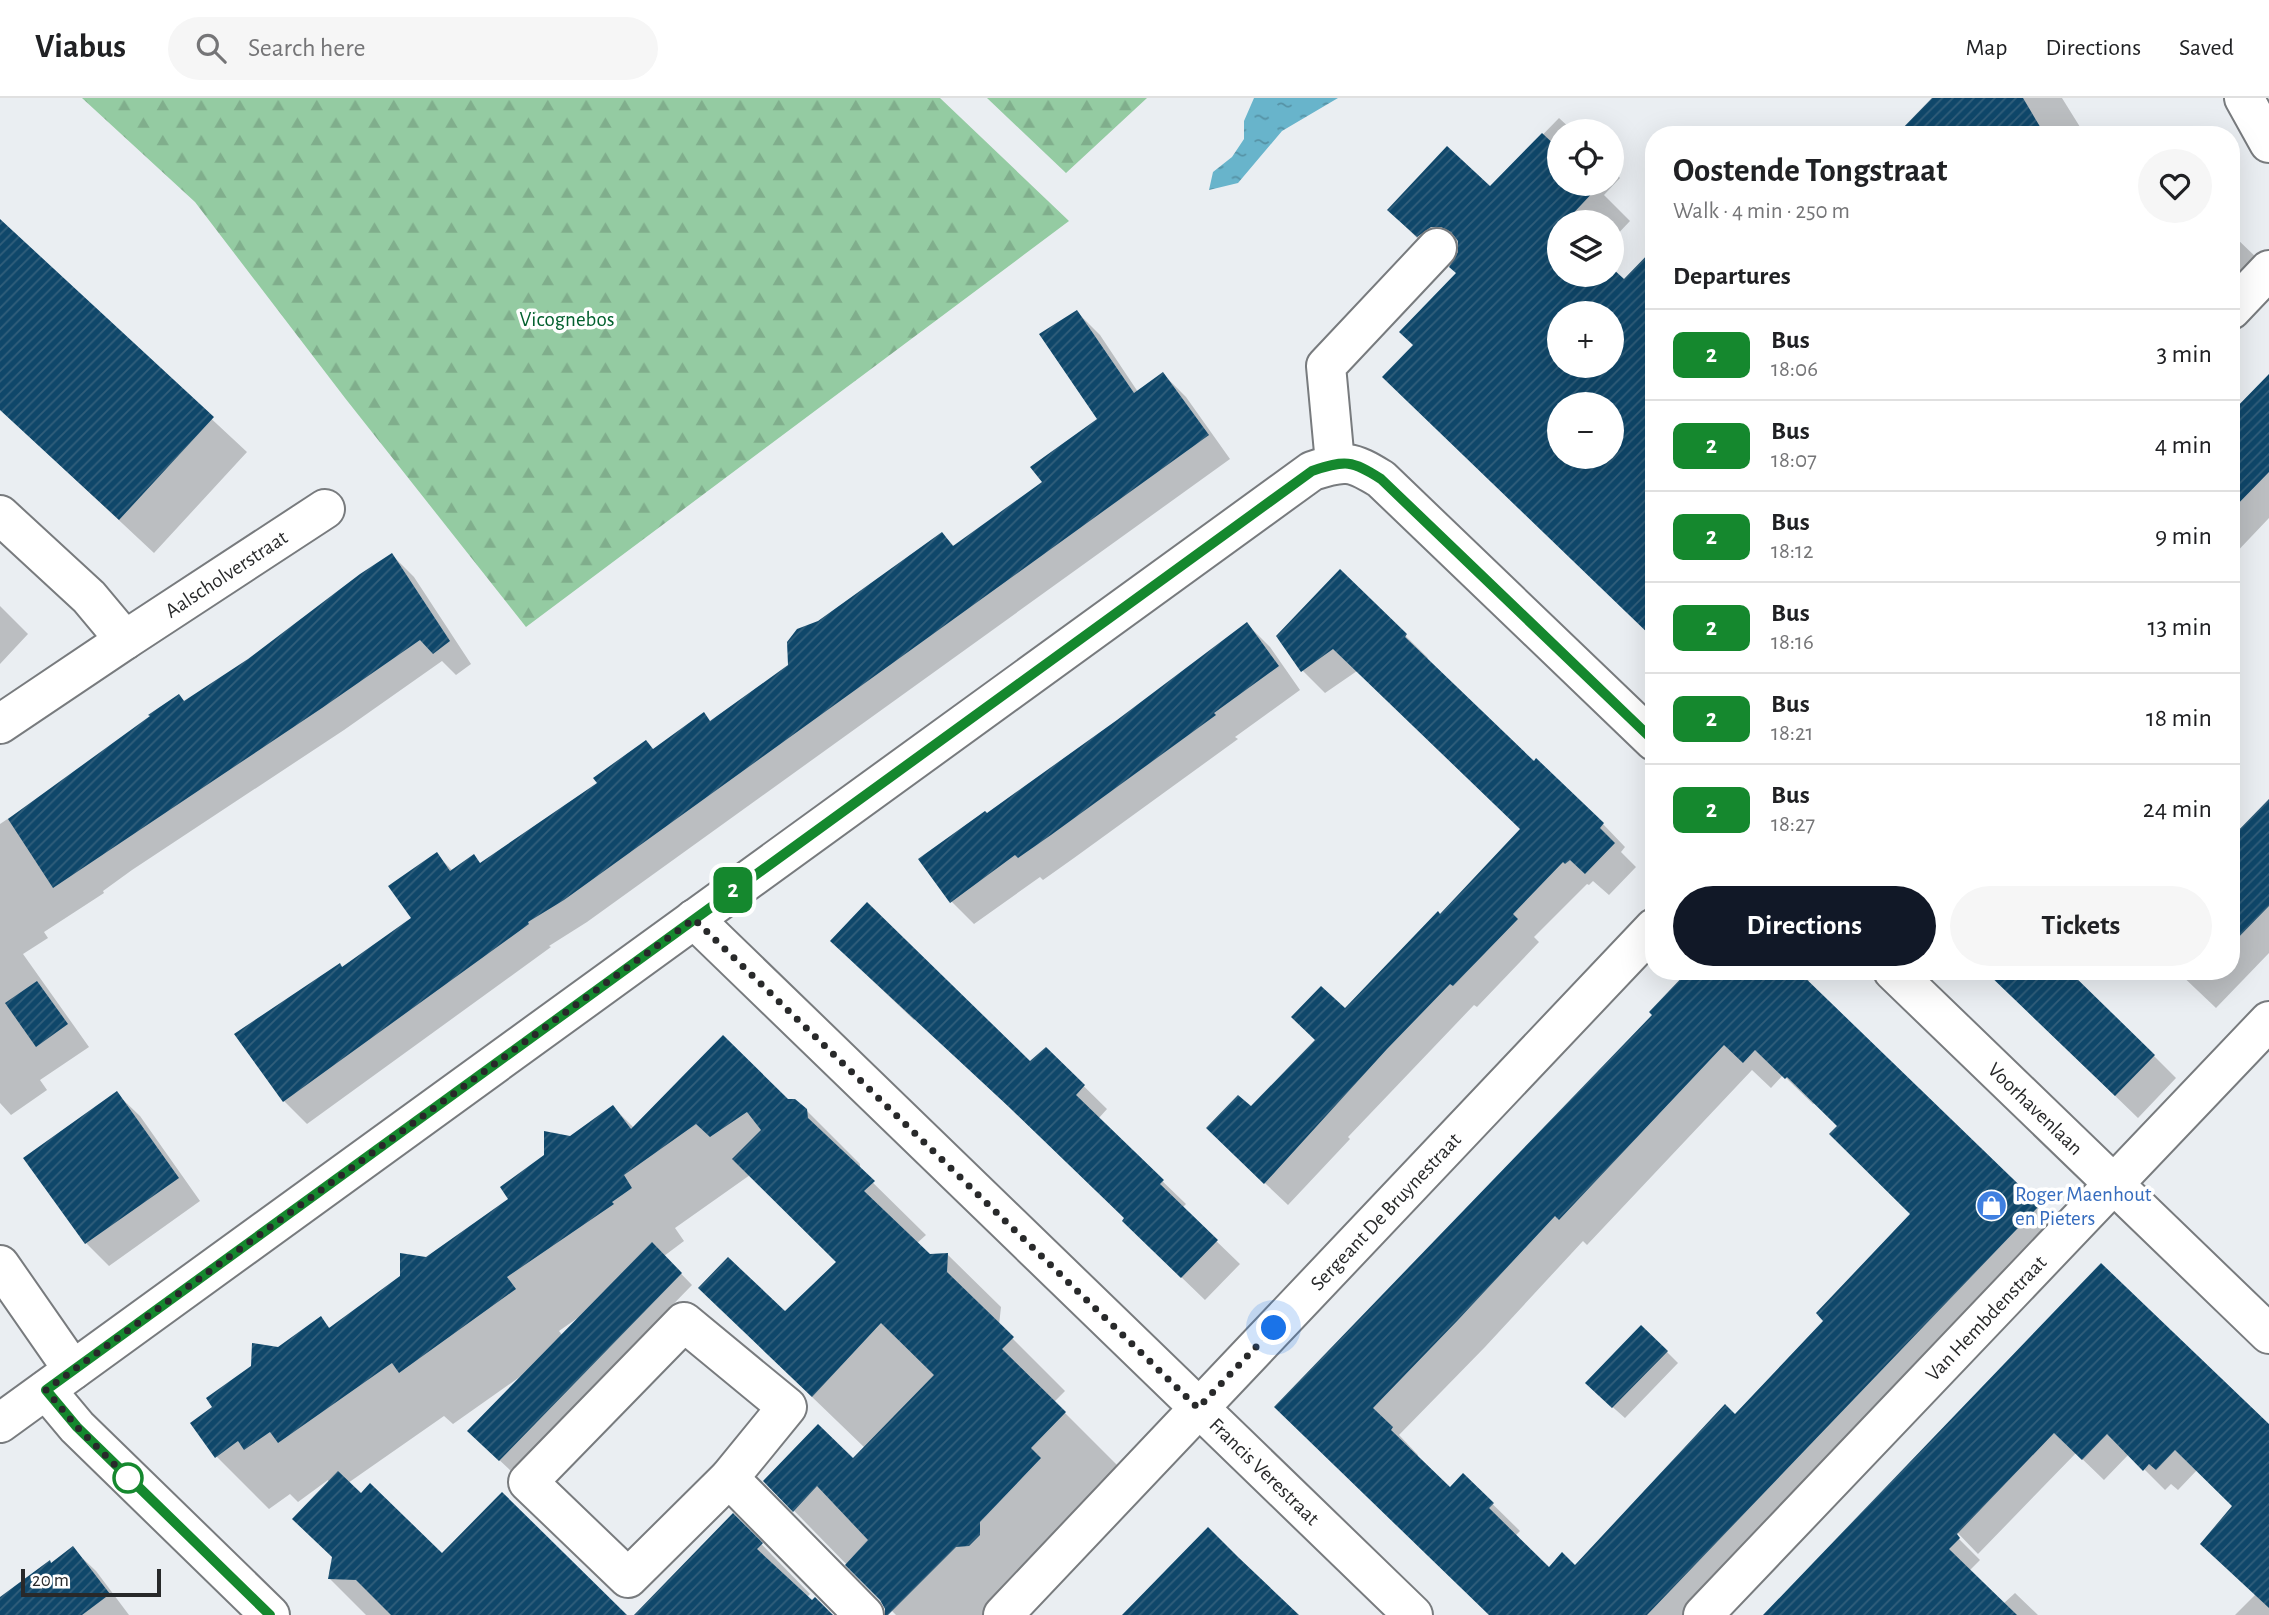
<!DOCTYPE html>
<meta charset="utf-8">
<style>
body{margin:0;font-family:"Alegreya Sans",sans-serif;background:#f6f6f6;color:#202124;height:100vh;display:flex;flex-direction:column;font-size:26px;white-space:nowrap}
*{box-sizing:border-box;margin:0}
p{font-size:23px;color:#757577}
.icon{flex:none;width:38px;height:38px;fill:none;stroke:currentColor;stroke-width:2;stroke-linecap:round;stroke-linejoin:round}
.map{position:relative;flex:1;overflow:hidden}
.panel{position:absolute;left:1645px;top:28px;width:595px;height:854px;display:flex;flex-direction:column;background:#fff;border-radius:28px;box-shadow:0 7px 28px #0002}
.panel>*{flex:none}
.badge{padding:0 14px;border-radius:10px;font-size:24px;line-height:46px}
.buttons{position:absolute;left:1547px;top:21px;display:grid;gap:14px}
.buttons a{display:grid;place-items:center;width:77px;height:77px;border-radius:50%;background:#fff;box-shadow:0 7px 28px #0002;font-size:35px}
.scale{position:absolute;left:21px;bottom:18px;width:140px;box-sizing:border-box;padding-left:7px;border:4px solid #28292a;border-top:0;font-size:19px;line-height:24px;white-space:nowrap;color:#28292a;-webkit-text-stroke:5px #fff;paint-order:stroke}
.you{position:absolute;width:35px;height:35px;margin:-18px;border:5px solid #fff;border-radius:50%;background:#1a73e8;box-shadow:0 0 0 10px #1a73e833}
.map>.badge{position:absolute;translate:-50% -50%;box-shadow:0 0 0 4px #fff}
h2{padding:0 28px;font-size:26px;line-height:63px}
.round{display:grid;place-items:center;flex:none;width:74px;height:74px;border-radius:37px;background:#f6f6f6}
.headline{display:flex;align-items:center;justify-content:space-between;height:119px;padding:0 28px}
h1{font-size:33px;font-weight:700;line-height:52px}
.button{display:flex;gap:14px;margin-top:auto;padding:14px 28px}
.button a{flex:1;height:80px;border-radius:42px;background:#111827;color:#fff;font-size:28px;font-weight:700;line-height:80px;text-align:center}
.button a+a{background:#f6f6f6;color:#202124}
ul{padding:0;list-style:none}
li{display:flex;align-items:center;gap:21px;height:91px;padding:0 28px;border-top:2px solid #e0e0e0}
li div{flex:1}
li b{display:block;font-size:26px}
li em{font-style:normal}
li .badge{min-width:77px;font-weight:700;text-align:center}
header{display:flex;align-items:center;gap:42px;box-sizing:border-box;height:98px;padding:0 35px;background:#fff;border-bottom:2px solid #e0e0e0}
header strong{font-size:33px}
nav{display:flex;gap:38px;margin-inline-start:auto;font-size:24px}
.search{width:490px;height:63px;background:#f6f6f6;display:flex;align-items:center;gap:18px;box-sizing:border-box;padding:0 24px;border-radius:38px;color:#757577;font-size:26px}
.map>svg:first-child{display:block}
.forest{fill:url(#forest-firs)}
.water{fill:url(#water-ripples)}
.shadow{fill:#0003;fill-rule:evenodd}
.building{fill:url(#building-hatch);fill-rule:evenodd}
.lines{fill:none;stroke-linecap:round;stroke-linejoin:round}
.minor-casing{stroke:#787b7e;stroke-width:42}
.minor{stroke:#fff;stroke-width:38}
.line-casing{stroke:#fff;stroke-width:16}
.line{stroke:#15882e;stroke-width:10}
.walk{stroke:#28292a;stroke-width:7;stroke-dasharray:0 12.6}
.stop-dot{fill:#fff;stroke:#15882e;stroke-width:3.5}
.labels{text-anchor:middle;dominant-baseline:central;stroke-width:7;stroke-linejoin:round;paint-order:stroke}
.park-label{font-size:21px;fill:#03602e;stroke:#fff}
.street-label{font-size:21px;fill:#28292a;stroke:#fff}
.shop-label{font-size:21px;fill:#366cbe;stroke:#fff;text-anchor:start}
</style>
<header>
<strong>Viabus</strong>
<div class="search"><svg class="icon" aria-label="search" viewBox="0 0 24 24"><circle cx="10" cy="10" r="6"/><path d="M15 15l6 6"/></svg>Search here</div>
<nav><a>Map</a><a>Directions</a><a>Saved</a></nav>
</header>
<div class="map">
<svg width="2269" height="1517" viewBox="0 0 2269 1517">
<defs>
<pattern id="forest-firs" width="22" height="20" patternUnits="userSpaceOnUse" patternTransform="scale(1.75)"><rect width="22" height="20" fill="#94cba2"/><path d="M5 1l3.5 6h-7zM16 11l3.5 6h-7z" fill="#80ae8c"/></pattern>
<pattern id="water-ripples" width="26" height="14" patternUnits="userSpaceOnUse" patternTransform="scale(1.75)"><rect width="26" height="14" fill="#68b4cb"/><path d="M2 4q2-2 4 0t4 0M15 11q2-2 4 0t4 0" fill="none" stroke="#5692a5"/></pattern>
<pattern id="building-hatch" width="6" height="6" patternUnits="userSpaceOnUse" patternTransform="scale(1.75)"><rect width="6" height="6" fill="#0f476a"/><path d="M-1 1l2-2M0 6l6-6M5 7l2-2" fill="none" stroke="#325f7b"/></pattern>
</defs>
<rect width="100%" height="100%" fill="#eaeef2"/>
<path class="forest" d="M82 0H940L1069 123 526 529 345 300 195 104Z
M987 0H1147L1066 75Z"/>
<path class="water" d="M1254 0H1338L1282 33 1238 85 1209 92 1213 74 1232 59 1244 41V23Z"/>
<path class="shadow" d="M1935 0H2062L2085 37H1899Z
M1559 20 1573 33H1559V86H1612V71L1620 80 1604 97 1630 123 1612 142V124H1559V177H1612V172L1624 183 1654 540 1415 248 1458 176 1422 145 1389 112 1490 91ZM1559 215H1612V268H1559ZM1559 306H1612V359H1559Z
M0 124 247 354 154 455 0 311Z
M2231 135 2262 165 2231 223Z
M1077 214 1100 237 1138 294 1163 276 1186 299 1230 361 587 824 549 848 551 849 307 1026 284 1003 343 870 413 821 437 757 453 773 481 766 654 653 711 625 790 568 819 525 942 436 955 449 1044 384 1100 322Z
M2269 278V420L2231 460V317Z
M392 457 414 479 471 566 456 577 442 563 344 632 132 772 103 793 104 795 44 834 48 840 23 856 89 949 40 982 47 992 11 1017 0 1005V726L66 682 179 598 185 604 249 562Z
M1340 473 1428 560 1426 562 1534 665 1536 663 1603 726 1625 749 1621 754 1636 769 1609 797 1593 783 1589 787 1587 786 1534 839 1539 844 1477 909 1474 907 1348 1039 1350 1041 1288 1107 1231 1053 1251 1011 1345 912 1440 818 1522 732 1357 573 1325 595 1302 572Z
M0 508 28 536 0 566Z
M1247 526 1270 549 1300 592 1235 639 1238 641 1074 760 1043 782 1040 779 974 826 951 803 987 717 1118 623Z
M2269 703V855L2216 910 2177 873H2231V742Z
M855 866 1030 965 1046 951 1107 1011 1098 1021 1186 1106 1182 1110 1240 1166 1205 1202 1147 1146 1126 1121 916 920 914 922Z
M1691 873H1802L1810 882 1807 885 2065 1135 1699 1517H1490L1303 1336ZM1752 972 1771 990 1783 977 1813 1006 1815 1005 1839 1028 1913 1116 1826 1223 1735 1318 1575 1469 1549 1471 1515 1438 1520 1433 1463 1377 1450 1391 1417 1359 1418 1357 1399 1337 1485 1249 1583 1143 1587 1147Z
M1986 873 2154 958 2176 980 2138 1020Z
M116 995 140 1018 200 1103 109 1168 86 1145 26 1061Z
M788 1003 806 1012 860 1066V1072L926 1137 916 1146 929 1158 948 1157 1001 1209 999 1227 1065 1293 1054 1304 1118 1368 1083 1404 1092 1414 994 1517H896L765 1383 853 1363 865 1350 754 1243 838 1164 750 1077 675 1130 684 1143 664 1158 692 1187 511 1373 481 1345 521 1278 453 1326 444 1318 348 1385 361 1397 442 1458 624 1517H366L329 1480 333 1460 328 1382 298 1404 290 1396 269 1411 216 1358 215 1309 279 1251 321 1221 331 1231 510 1101 571 1040 613 1009 634 1030ZM579 1219 563 1238 559 1233Z
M2101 1168 2269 1330V1517H2235L2255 1497 2234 1408 2197 1372 2178 1392 2171 1386 2165 1392 2129 1356 2104 1382 2076 1355 1978 1456 1952 1429 1949 1431 1980 1462 1969 1473 2003 1506 2015 1495 2038 1517H1765Z
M1642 1229 1678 1265 1625 1320 1599 1297Z
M733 1417 810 1496 807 1499 832 1517H636Z
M73 1451 96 1473 129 1517H0V1507Z"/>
<path class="building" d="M1932 0H2023L2045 37H1896Z
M1542 35 1559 51V86H1595L1598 89 1565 124H1559V177H1612V170L1624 181 1654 150V541L1382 279 1413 247 1399 234 1456 175 1449 169 1458 154V143L1451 134 1441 129H1431L1417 139 1387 112 1447 48 1490 88ZM1559 215H1612V268H1559ZM1559 306H1612V359H1559Z
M0 121 214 319 119 422 0 312Z
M1077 212 1134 295 1163 274 1209 337 564 802 528 824 529 826 283 1004 234 936 340 865 342 869 411 820 388 788 437 754 450 773 474 756 480 765 597 685 593 680 646 642 653 651 704 614 710 623 788 567 787 544 797 531 818 523 942 434 953 448 1042 384 1030 369 1097 321 1039 236Z
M2269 276V374L2231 413V315Z
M392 455 450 543 433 556 420 542 322 610 53 790 8 721 150 618 148 617 179 596 184 603 248 561 360 476Z
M1340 471 1407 536 1405 539 1534 663 1536 660 1604 725 1600 730 1615 745 1585 776 1570 762 1565 766 1563 764 1513 816 1518 821 1453 888 1450 886 1387 951 1264 1086 1206 1030 1238 997 1251 1008 1315 942 1291 919 1321 888 1345 910 1438 813 1440 816 1520 731 1333 551 1301 574 1276 538Z
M1247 524 1279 568 1214 615 1216 617 1051 737 1018 760 1015 757 950 805 918 761 985 713 987 715 1117 622Z
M2269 701V808L2231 847V740Z
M867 804 1030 963 1046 949 1085 987 1076 997 1164 1082 1160 1086 1218 1142 1181 1180 1122 1123 1124 1120 1009 1009 830 843Z
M1688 873H1798L2040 1107 1647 1517H1489L1274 1309 1652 917 1649 914ZM1724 947 1743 965 1755 952 1785 981 1787 979 1837 1028 1829 1036 1910 1116 1816 1215 1823 1223 1735 1316 1725 1306 1575 1467 1562 1454 1549 1469 1489 1410 1494 1405 1463 1375 1450 1389 1391 1332 1393 1329 1373 1310 1458 1222 1555 1118 1559 1122Z
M1985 873H2069L2155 957 2115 998Z
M37 883 68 926 36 949 5 905Z
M723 937 788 1001H795L807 1011 808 1020 875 1083 864 1093 930 1156 948 1155 947 1174 1014 1239 1002 1251 1066 1314 1031 1350 1041 1360 980 1424V1437L969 1448 956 1449 888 1517H885V1511L880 1502 845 1467 868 1442 817 1388 793 1414 763 1383 818 1326 853 1360 934 1277 881 1225 812 1299 698 1190 728 1159 785 1213 836 1164 732 1061 761 1032 747 1014 710 1039 696 1026 624 1077 632 1090 612 1104 614 1106 507 1179 516 1191 399 1275 392 1265 278 1345 270 1334 244 1352 238 1343 215 1360 190 1325 212 1309 206 1300 251 1268 252 1245 278 1249 321 1218 329 1230 400 1178V1155L426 1159 508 1101 500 1089 544 1057V1033L570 1038 613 1007 631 1031Z
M117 993 179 1080 85 1146 23 1060Z
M652 1144 682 1175 499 1363 467 1333Z
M2101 1165 2269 1326V1510L2200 1446 2232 1408 2175 1352 2156 1372 2149 1366 2143 1373 2107 1336 2082 1362 2054 1335 1957 1436 1960 1440 1949 1451 2017 1517H1763Z
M1641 1227 1668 1253 1612 1310 1585 1285Z
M338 1373 361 1395 370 1385 442 1455 502 1394 627 1517H391L356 1482 328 1481 332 1459 292 1421Z
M733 1415 763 1445 757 1451 812 1502 815 1499 833 1517H634Z
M1208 1429 1238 1459 1299 1517H1122Z
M73 1448 110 1496 82 1517H0V1499L50 1462 51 1465Z"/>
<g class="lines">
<defs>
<g id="minor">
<path d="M2244 0 2269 45"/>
<path d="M2231 212 2269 172"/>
<path d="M1335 365 1326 268 1437 150"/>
<path id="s1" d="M0 417 89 499 125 542 325 411"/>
<path d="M0 626 125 542"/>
<path id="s2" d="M694 821 1413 1517"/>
<path id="s3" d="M1893 873 2269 1236"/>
<path d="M0 1167 73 1272"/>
<path d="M684 1224 787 1309 729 1380 628 1480 528 1384Z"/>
<path d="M46 1292 77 1329 270 1517"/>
<path d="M0 1325 1312 373C1345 362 1352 363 1381 381L1654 643"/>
<path d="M729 1380 864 1517"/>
<path id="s4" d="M1003 1517 1654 830"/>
<path id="s5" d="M1703 1517 2269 923"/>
</g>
</defs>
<use href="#minor" class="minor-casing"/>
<use href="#minor" class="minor"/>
</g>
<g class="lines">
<defs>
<path id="line" d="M270 1517 77 1329 46 1292 1312 373C1345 362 1352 362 1381 381L1654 643"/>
</defs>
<use href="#line" class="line-casing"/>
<use href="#line" class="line"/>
<path class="walk" d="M128 1380 130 1382 77 1329 46 1292 694 821 1198 1310 1274 1230"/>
</g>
<defs>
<symbol id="shop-disc" viewBox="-11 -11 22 22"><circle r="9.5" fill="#3f7fe0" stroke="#fff"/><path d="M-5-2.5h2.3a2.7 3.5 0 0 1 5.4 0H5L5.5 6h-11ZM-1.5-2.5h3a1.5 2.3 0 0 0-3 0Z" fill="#fff"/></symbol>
</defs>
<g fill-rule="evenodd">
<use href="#shop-disc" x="1974" y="1090" width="35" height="35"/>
</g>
<circle class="stop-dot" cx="128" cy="1380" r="14"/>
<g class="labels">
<g class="park-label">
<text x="567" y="221">Vicognebos</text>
</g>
<g class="street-label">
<text stroke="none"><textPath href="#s1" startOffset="298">Aalscholverstraat</textPath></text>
<text stroke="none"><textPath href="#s3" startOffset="198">Voorhavenlaan</textPath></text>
<text stroke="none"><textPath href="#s4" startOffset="556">Sergeant De Bruynestraat</textPath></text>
<text stroke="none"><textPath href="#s5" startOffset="410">Van Hembdenstraat</textPath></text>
<text stroke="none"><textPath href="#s2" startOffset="794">Francis Verestraat</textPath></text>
</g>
<g class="shop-label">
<text x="2015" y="1096">Roger Maenhout<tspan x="2015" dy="24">en Pieters</tspan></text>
</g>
</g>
</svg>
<div class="buttons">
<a><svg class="icon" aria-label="locate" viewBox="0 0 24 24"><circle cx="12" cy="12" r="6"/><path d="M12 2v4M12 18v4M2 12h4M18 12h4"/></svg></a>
<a><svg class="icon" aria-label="layers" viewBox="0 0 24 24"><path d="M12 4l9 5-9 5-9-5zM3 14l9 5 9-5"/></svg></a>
<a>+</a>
<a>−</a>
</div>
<div class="scale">20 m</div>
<div class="you" style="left:1274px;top:1230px"></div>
<b class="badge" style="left:733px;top:792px;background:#15882e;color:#fff">2</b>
<section class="panel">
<div class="headline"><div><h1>Oostende Tongstraat</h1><p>Walk · 4 min · 250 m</p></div><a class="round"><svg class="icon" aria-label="heart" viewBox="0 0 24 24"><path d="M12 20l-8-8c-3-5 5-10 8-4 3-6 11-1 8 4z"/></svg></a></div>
<h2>Departures</h2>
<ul>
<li><span class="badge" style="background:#15882e;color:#fff">2</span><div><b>Bus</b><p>18:06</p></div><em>3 min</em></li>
<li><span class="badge" style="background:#15882e;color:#fff">2</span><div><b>Bus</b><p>18:07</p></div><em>4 min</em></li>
<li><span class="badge" style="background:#15882e;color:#fff">2</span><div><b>Bus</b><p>18:12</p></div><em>9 min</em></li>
<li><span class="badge" style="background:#15882e;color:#fff">2</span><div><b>Bus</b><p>18:16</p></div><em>13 min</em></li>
<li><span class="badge" style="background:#15882e;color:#fff">2</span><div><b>Bus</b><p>18:21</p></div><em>18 min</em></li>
<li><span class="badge" style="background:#15882e;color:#fff">2</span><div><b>Bus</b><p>18:27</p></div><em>24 min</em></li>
</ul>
<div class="button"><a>Directions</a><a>Tickets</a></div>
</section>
</div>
